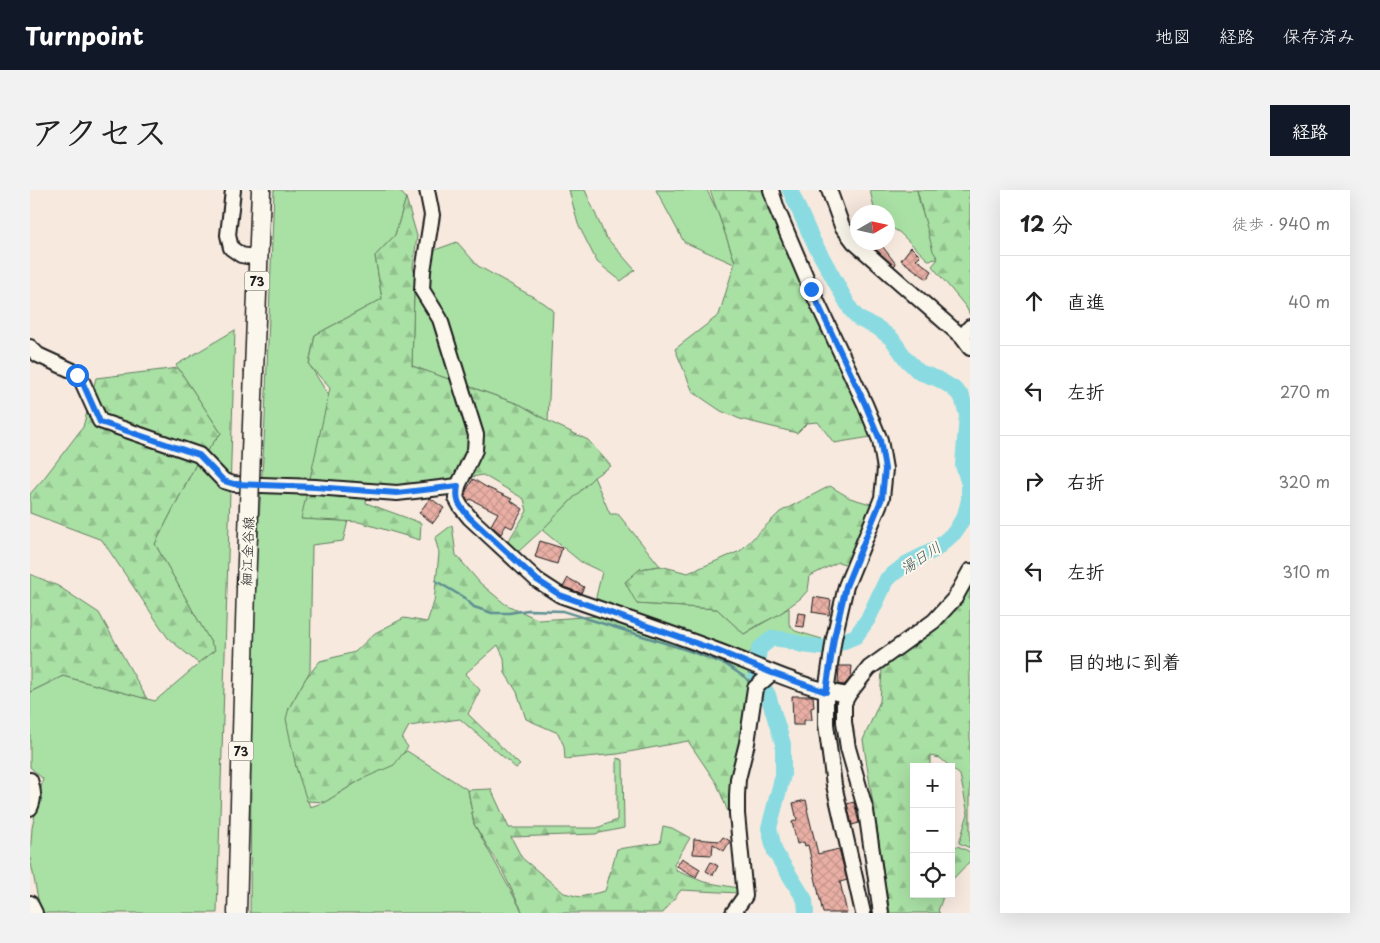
<!DOCTYPE html>
<html lang="ja">
<head>
<meta charset="utf-8">
<style>
  body { margin:0; font-family:"Playpen Sans","Klee One",sans-serif; background:#f2f2f2; color:#222 }
  .controls { position:absolute; right:15px; bottom:15px; display:grid; overflow:hidden; border-radius:0px; box-shadow:0 5px 20px #0002 }
  .controls button { width:45px; height:45px; display:grid; place-items:center; padding:0; border:0; border-bottom:1px solid #e0e0e0; background:#fff; color:#222; font:25px sans-serif }
  .compass { position:absolute; left:820px; top:15px; width:45px; height:45px; border-radius:50%; background:#fff; box-shadow:0 5px 20px #0002; rotate:81deg }
  .stop { position:absolute; width:15px; height:15px; margin:-11px; border:4px solid #1a73e8; border-radius:50%; background:#fff }
  .stop.end { background:#1a73e8; border-color:#fff; box-shadow:0 1px 5px #0008 }
  .list { margin:0; padding:0; list-style:none }
  h2 { display:flex; justify-content:space-between; align-items:center; height:65px; margin:0; padding:0 20px; font-size:21px }
  h2 small { font-size:16px; font-weight:400; color:#767676 }
  .list li { display:grid; grid-template-columns:32px 1fr auto; gap:15px; align-items:center; box-sizing:border-box; height:90px; padding:0 20px; border-top:1px solid #e0e0e0 }
  .list b { display:block; font-size:19px; white-space:nowrap }
  .list em { font-size:16px; font-style:normal; color:#767676 }
  .icon { flex:none; width:28px; height:28px; fill:none; stroke:currentColor; stroke-width:2; stroke-linecap:round; stroke-linejoin:round }
  .map { position:relative; flex:none; width:940px; height:723px; overflow:hidden; border-radius:0px }
  header { display:flex; align-items:center; gap:30px; box-sizing:border-box; height:70px; padding:0 25px; background:#111827; color:#fff }
  header strong { font-size:24px }
  nav { display:flex; gap:28px; margin-inline-start:auto; font-size:18px }
  .intro { display:flex; align-items:center; justify-content:space-between; box-sizing:border-box; height:120px; padding:0 30px }
  h1 { margin:0; font-size:35px }
  .button { padding:12px 22px; border-radius:0px; background:#111827; color:#fff; font-size:18px; font-weight:700 }
  main { display:flex; gap:30px; padding:0 30px }
  aside { flex:1; background:#fff; border-radius:0px; box-shadow:0 5px 20px #0002 }
  .map>svg:first-child { display:block }
</style>
</head>
<body>
<header>
<strong>Turnpoint</strong>
<nav><a>地図</a><a>経路</a><a>保存済み</a></nav>
</header>
<div class="intro"><h1>アクセス</h1><a class="button">経路</a></div>
<main>
<div class="map">
<svg width="940" height="723" viewBox="0 0 940 723">
  <defs>
    <pattern id="forest-firs" width="22" height="20" patternUnits="userSpaceOnUse" patternTransform="scale(1.25)"><rect width="22" height="20" fill="#a9e0a4"/><path d="M5 1l3.5 6h-7zM16 11l3.5 6h-7z" fill="#91c08d"/></pattern>
    <pattern id="building-cross-hatch" width="8" height="8" patternUnits="userSpaceOnUse" patternTransform="scale(1.25)"><rect width="8" height="8" fill="#e9afa5"/><path d="M0 0l8 8M0 8l8-8" fill="none" stroke="#c7968d"/></pattern>
  </defs>
  <rect width="100%" height="100%" fill="#f7e9de"/>
  <filter id="ink" filterUnits="userSpaceOnUse"><feTurbulence type="fractalNoise" baseFrequency=".02" numOctaves="2"/><feDisplacementMap in="SourceGraphic" scale="10" xChannelSelector="R" yChannelSelector="G"/><feConvolveMatrix kernelMatrix="1 2 1 2 8 2 1 2 1" color-interpolation-filters="sRGB"/></filter>
  <g filter="url(#ink)">
    <!-- green -->
    <g fill="#a9e0a4" stroke="#627e60">
      <path d="M244 0H369L376 8 365 45 345 66 352 109 285 145 279 174 299 206 272 329 318 331 313 351 282 355 280 481 259 518 266 577 280 617 295 612 377 561 438 600 444 634 493 723H220L222 442 234 252Z"/>
      <path d="M539 0H555L575 46 605 80 591 91 567 72 548 34Z"/>
      <path d="M626 0H677L688 23 705 72 704 74 654 52Z"/>
      <path d="M840 0H887L890 15 908 69 898 70 869 42 858 36V22H847L844 18Z"/>
      <path d="M427 52 448 76 514 113 523 120 518 231 491 215 382 176 384 101 402 61Z"/>
      <path d="M205 140 187 723H12L10 719 0 668 2 638 13 589 0 577V502L33 486 125 511 185 460 125 354 166 274 191 243 146 175Z"/>
      <path d="M564 287 580 324H588L630 376 610 379 607 414 687 419 714 444 759 418V434L765 441 792 449 784 452 739 446 718 464 565 411 572 382 551 372 512 340Z"/>
    </g>
    <!-- forest -->
    <g fill="url(#forest-firs)" stroke="#627e60">
      <path d="M680 0H737L805 159 841 247 804 253 788 232 777 233 767 243 710 229 691 221 663 202 645 159 689 125 705 72Z"/>
      <path d="M887 0H940V125L936 117 902 76 908 69 903 61Z"/>
      <path d="M376 8 387 46 383 78 388 92 384 101 382 176 491 215 518 231 558 250 581 276 564 287 512 340 488 362 477 353 497 321 494 309 453 285 412 292 338 297 336 313 391 333 390 350 329 332 271 329 300 198 279 175 285 145 352 109 345 66 365 45Z"/>
      <path d="M148 178 191 243 166 274 125 354 185 460 168 473 138 448 72 350 0 323V304L14 288 53 237 66 188Z"/>
      <path d="M800 296 820 308 844 315 818 375 808 372 780 386 778 400 771 408 748 425 730 434 714 444 687 419 607 414 595 392 610 379 630 376 658 383 710 361 750 322Z"/>
      <path d="M422 335 426 365 450 393 475 414 509 430 567 426 681 459 719 482 722 513 702 632 687 594 658 551 588 564 535 569 534 556 528 543 496 529 487 502 475 483 474 468 468 455 435 484 450 500 438 524 490 575 486 578 430 529 379 536 372 549 378 557 364 575 332 589 295 612 277 611 266 577 256 529 259 518 276 488 290 471 325 462 345 443 374 428 397 432 404 412 409 363 405 348Z"/>
      <path d="M0 384 28 396 69 423 117 509 33 486 0 502Z"/>
      <path d="M940 390V658L929 653 938 624 930 585 910 568 900 566V577H884V704H914L908 721 910 723H860L833 550 850 511 852 480 892 447Z"/>
      <path d="M587 568 593 570 594 638 565 644 481 647 492 668 534 703 550 707 575 701 587 659 630 653 633 636 642 638 660 648 644 674 647 681 674 692 708 698 709 703 651 700 633 723H493L473 682 444 634 438 600 461 599 479 638H567L587 630Z"/>
      <path d="M921 655 930 657 940 662V671L921 691Z"/>
    </g>
    <g fill="none" stroke-linecap="round" stroke-linejoin="round">
      <!-- stream -->
      <g stroke="#5e8f92" stroke-width="2.5">
        <path d="M406 391 433 407 444 417 462 423H479L498 420 533 421 657 460 695 474 716 488 721 495"/>
        <path d="M729 506 731 508 738 505"/>
      </g>
      <!-- river -->
      <path stroke="#8adbe1" stroke-width="16" d="M760 0 783 51 821 120 829 129 848 138 862 149 876 169 889 182 908 189 923 198 932 207 937 225 933 275 939 294V310L935 325 925 342 906 359 876 374 857 389 838 429 826 446 797 458 773 455 757 450 742 448 729 459 726 484 738 505 753 554V585L739 638 745 662 775 710 776 723"/>
    </g>
    <!-- building -->
    <g fill="url(#building-cross-hatch)" stroke="#1c1c1c">
      <path d="M838 52H849L866 74 864 76Z"/>
      <path d="M881 57 890 66 886 69 902 81 897 89 871 70Z"/>
      <path d="M443 289 456 297 482 309 481 311 493 319 482 338 476 335 471 344 461 335 468 323 440 309 438 312 435 306 436 301Z"/>
      <path d="M400 308 414 318 403 333 389 323Z"/>
      <path d="M510 351 532 358 527 374 505 367Z"/>
      <path d="M538 388 554 397 551 403 533 397Z"/>
      <path d="M784 407 801 410 799 425 782 422Z"/>
      <path d="M768 423 776 424 774 437 766 436Z"/>
      <path d="M809 476H822L821 487 814 495 808 494Z"/>
      <path d="M762 506H783L784 517 781 518 782 530H774V535H763Z"/>
      <path d="M776 610 778 619H777L788 664 809 659 817 690 810 692 817 723H793L778 655 775 656 774 652 767 654 762 632 767 630 763 613Z"/>
      <path d="M824 612 829 633 822 635 817 614Z"/>
      <path d="M693 647 700 651 694 661 683 654 682 665 663 664 664 649 690 651Z"/>
      <path d="M652 668 670 679 666 687 647 676Z"/>
      <path d="M681 672 688 676 683 685 676 681Z"/>
    </g>
    <g fill="none" stroke-linecap="round" stroke-linejoin="round">
      <defs>
        <g id="minor">
          <path d="M203 0 198 45 201 58 211 65 228 68"/>
          <path d="M397 0 402 25 393 81 392 100 410 129 446 245 445 260 428 296 426 308 431 317 440 328 507 390 530 405C583 424 636 441 688 461 731 477 772 498 818 505"/>
          <path d="M741 0 747 19 781 99 835 214 850 250 855 279 852 308 816 396 804 448 796 502V534L804 595 833 723"/>
          <path d="M799 0 812 36 824 52 932 147 940 158"/>
          <path d="M932 147 940 137"/>
          <path d="M0 157 8 165 43 181 51 189 70 231 169 265 194 291 204 294 285 297 367 303 428 296"/>
          <path d="M0 590C3 600 5 608 0 618"/>
          <path d="M0 713 5 723"/>
          <path d="M703 723 715 706 707 624V605L708 589 717 553 725 498 742 483"/>
          <path d="M851 723 836 621 818 558 814 532V513L818 505 839 478 904 431 925 408 940 381"/>
        </g>
        <g id="major">
          <path d="M224 181 231 0"/>
          <path d="M207 723 216 398"/>
        </g>
      </defs>
      <!-- minor casing -->
      <use href="#minor" stroke="#1c1c1c" stroke-width="18"/>
      <!-- major casing -->
      <use href="#major" stroke="#1c1c1c" stroke-width="21"/>
      <!-- minor -->
      <use href="#minor" stroke="#fbf7ec" stroke-width="14"/>
      <!-- major -->
      <use href="#major" stroke="#fbf7ec" stroke-width="18"/>
      <defs>
        <path id="major-bridge" d="M216 398 224 181"/>
      </defs>
      <!-- major-bridge casing -->
      <use href="#major-bridge" stroke="#1c1c1c" stroke-width="21" stroke-linecap="butt"/>
      <!-- major-bridge -->
      <use href="#major-bridge" stroke="#fbf7ec" stroke-width="18"/>
    </g>
  </g>
  <g fill="none" stroke-linecap="round" stroke-linejoin="round" filter="url(#ink)">
    <!-- route -->
    <path stroke="#1a73e8" stroke-width="6" d="M47 185 51 189 70 232 169 265 194 291 204 294 285 297 367 303 428 296C425 312 430 316 440 328L507 390 530 405 688 461 742 483 796 502 804 448 816 396 852 308 855 279 850 250 835 214 781 99"/>
  </g>
  <g text-anchor="middle" dominant-baseline="central" stroke-width="4" stroke-linejoin="round" paint-order="stroke">
    <!-- shield labels -->
    <g fill="#fbf7ec" stroke="#5f5e5a" stroke-width="1">
      <rect x="214.5" y="81.5" width="25" height="19" rx="4"/>
      <rect x="198.5" y="551.5" width="25" height="19" rx="4"/>
    </g>
    <g font-size="12" font-weight="bold" fill="#1c1c1c">
      <text x="227" y="91">73</text>
      <text x="211" y="561">73</text>
    </g>
    <!-- street labels -->
    <g font-size="14" fill="#1c1c1c" stroke="#fbf7ec">
      <text transform="translate(217 361) rotate(-88)">細江金谷線</text>
    </g>
    <!-- water labels -->
    <g font-size="15" font-style="italic" fill="#3d5557" stroke="#fbf7ec">
      <text transform="translate(890 367) rotate(-33)">湯日川</text>
    </g>
  </g>
</svg>
<div class="controls">
<button>+</button>
<button>−</button>
<button><svg class="icon" aria-label="locate" viewBox="0 0 24 24"><circle cx="12" cy="12" r="6"/><path d="M12 2v4M12 18v4M2 12h4M18 12h4"/></svg></button>
</div>
<svg class="compass" viewBox="-18 -18 36 36"><path d="M0-13l5 13h-10z" fill="#e53935"/><path d="M0 13l5-13h-10z" fill="#767676"/></svg>
<div class="stop" style="left:47px;top:185px"></div>
<div class="stop end" style="left:781px;top:99px"></div>
</div>
<aside>
<h2>12 分<small>徒歩 · 940 m</small></h2>
<ul class="list">
<li><svg class="icon" aria-label="ahead" viewBox="0 0 24 24"><path d="M12 20V5M6 11l6-6 6 6"/></svg><div><b>直進</b></div><em>40 m</em></li>
<li><svg class="icon" aria-label="left" viewBox="0 0 24 24"><path d="M17 20v-9H6M10 6l-5 5 5 5"/></svg><div><b>左折</b></div><em>270 m</em></li>
<li><svg class="icon" aria-label="right" viewBox="0 0 24 24"><path d="M7 20v-9h11M14 6l5 5-5 5"/></svg><div><b>右折</b></div><em>320 m</em></li>
<li><svg class="icon" aria-label="left" viewBox="0 0 24 24"><path d="M17 20v-9H6M10 6l-5 5 5 5"/></svg><div><b>左折</b></div><em>310 m</em></li>
<li><svg class="icon" aria-label="arrive" viewBox="0 0 24 24"><path d="M6 21V4h12l-3 4 3 4H6"/></svg><div><b>目的地に到着</b></div></li>
</ul>
</aside>
</main>
</body>
</html>
